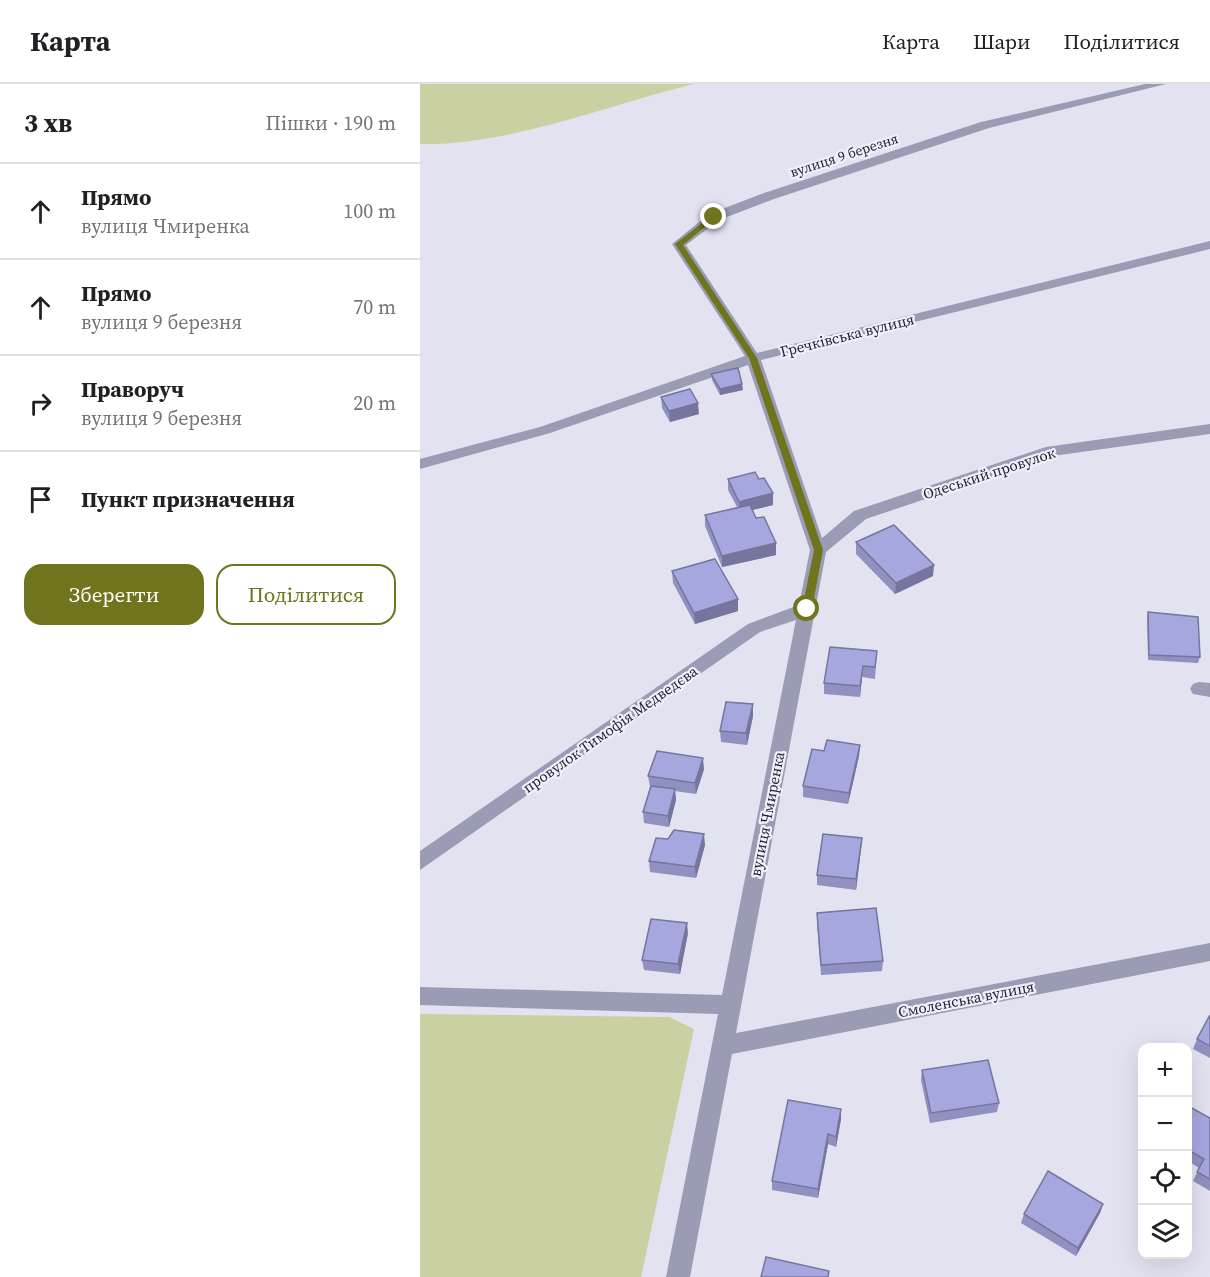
<!DOCTYPE html>
<html lang="uk">
<head>
<meta charset="utf-8">
<style>
  body { margin:0; font-family:"Source Serif 4",serif; background:#f2f2f2; color:#202124 }
  .controls { position:absolute; right:18px; bottom:18px; display:grid; overflow:hidden; border-radius:12px; box-shadow:0 6px 24px #0002 }
  .controls button { width:54px; height:54px; display:grid; place-items:center; padding:0; border:0; border-bottom:2px solid #e0e0e0; background:#fff; color:#202124; font:30px sans-serif }
  .stop { position:absolute; width:18px; height:18px; margin:-14px; border:4px solid #70751d; border-radius:50%; background:#fff }
  .stop.end { background:#70751d; border-color:#fff; box-shadow:0 2px 6px #0008 }
  .list { margin:0; padding:0; list-style:none }
  h2 { display:flex; justify-content:space-between; align-items:center; height:78px; margin:0; padding:0 24px; font-size:26px }
  h2 small { font-size:20px; font-weight:400; color:#757577 }
  .list li { display:grid; grid-template-columns:39px 1fr auto; gap:18px; align-items:center; box-sizing:border-box; height:96px; padding:0 24px; border-top:2px solid #e0e0e0 }
  .list b { display:block; font-size:22px; white-space:nowrap }
  .list p { margin:0; font-size:20px; white-space:nowrap; color:#757577 }
  .list em { font-size:20px; font-style:normal; color:#757577 }
  .actions { display:flex; gap:12px; padding:18px 24px }
  .actions a { flex:1; padding:14px 0; border:2px solid #70751d; border-radius:18px; text-align:center; font-size:21px; color:#70751d }
  .actions .main { background:#70751d; color:#fff }
  .icon { flex:none; width:33px; height:33px; fill:none; stroke:currentColor; stroke-width:2; stroke-linecap:round; stroke-linejoin:round }
  .map { position:relative; flex:none; width:790px; height:1193px; overflow:hidden }
  header { display:flex; align-items:center; gap:36px; box-sizing:border-box; height:84px; padding:0 30px; background:#fff; border-bottom:2px solid #e0e0e0 }
  header strong { font-size:28px }
  nav { display:flex; gap:33px; margin-inline-start:auto; font-size:21px }
  main { display:flex }
  aside { flex:1; background:#fff }
  .map>svg:first-child { display:block }
</style>
</head>
<body>
<header>
<strong>Карта</strong>
<nav><a>Карта</a><a>Шари</a><a>Поділитися</a></nav>
</header>
<main>
<aside>
<h2>3 хв<small>Пішки · 190 m</small></h2>
<ul class="list">
<li><svg class="icon" aria-label="ahead" viewBox="0 0 24 24"><path d="M12 20V5M6 11l6-6 6 6"/></svg><div><b>Прямо</b><p>вулиця Чмиренка</p></div><em>100 m</em></li>
<li><svg class="icon" aria-label="ahead" viewBox="0 0 24 24"><path d="M12 20V5M6 11l6-6 6 6"/></svg><div><b>Прямо</b><p>вулиця 9 березня</p></div><em>70 m</em></li>
<li><svg class="icon" aria-label="right" viewBox="0 0 24 24"><path d="M7 20v-9h11M14 6l5 5-5 5"/></svg><div><b>Праворуч</b><p>вулиця 9 березня</p></div><em>20 m</em></li>
<li><svg class="icon" aria-label="arrive" viewBox="0 0 24 24"><path d="M6 21V4h12l-3 4 3 4H6"/></svg><div><b>Пункт призначення</b></div></li>
</ul>
<div class="actions"><a class="main">Зберегти</a><a>Поділитися</a></div>
</aside>
<div class="map">
<svg width="790" height="1193" viewBox="0 0 790 1193">
  <rect width="100%" height="100%" fill="#e2e2f1"/>
  <!-- green -->
  <g fill="#cbd0a3">
    <path d="M0 0H273C184 22 92 61 0 60Z"/>
    <path d="M0 930 249 933 274 945 221 1193H0Z"/>
  </g>
  <g fill="none" stroke-linecap="round" stroke-linejoin="round">
    <!-- minor -->
    <g fill="#9a9bb4" fill-rule="evenodd">
      <path d="M725 0H746L569 44 354 115 299 136 266 161 337 269 790 157V165L341 276 402 454 434 427 626 363 790 340V350L633 372 446 435 406 468 316 949 790 859V877L312 970 270 1193H246L298 930 0 921V903L302 911 376 536 340 548 0 786V767L328 540 379 521 390 466 328 281 130 349 0 385V375L120 343 325 272 252 160 289 130 344 109 561 38Z"/>
      <path d="M779 598 790 599V613L773 610 770 605 773 600Z"/>
    </g>
  </g>
  <!-- wall -->
  <g fill="#9090c1">
    <path d="M291 290 323 306 300 311 292 296Z"/>
    <path d="M241 313 279 330 250 338 242 324Z"/>
    <path d="M308 395H339L353 409V421L332 426 356 471 302 483 285 442V431L317 423 308 406Z"/>
    <path d="M436 458 513 492 475 510 436 470Z"/>
    <path d="M252 487 318 527 275 540 253 499Z"/>
    <path d="M728 528 780 573 778 579 728 576 727 534Z"/>
    <path d="M457 567 455 595 442 593 440 613 404 610V599Z"/>
    <path d="M333 620V632L327 661 301 658 300 647Z"/>
    <path d="M440 661 439 672 428 720 383 713V702L404 667Z"/>
    <path d="M284 685 276 710 255 707 256 716 249 743 224 739 223 728 230 703 228 692Z"/>
    <path d="M442 754 441 765 436 806 397 801V791Z"/>
    <path d="M285 761 276 794 230 788 229 777Z"/>
    <path d="M397 829 463 877 462 887 401 891 397 839Z"/>
    <path d="M268 849 260 890 224 886 222 876Z"/>
    <path d="M790 931V974L773 965 777 955Z"/>
    <path d="M502 986 579 1019 577 1028 510 1039 501 996Z"/>
    <path d="M768 1022 790 1034V1107L773 1097 779 1084 768 1077Z"/>
    <path d="M421 1035 416 1063 408 1060 398 1114 352 1106V1097Z"/>
    <path d="M683 1120 680 1129 656 1172 601 1139 604 1130Z"/>
  </g>
  <!-- shaded-wall -->
  <g fill="#75759d">
    <path d="M322 300 323 306 300 311V305Z"/>
    <path d="M278 319 279 330 250 338 249 327Z"/>
    <path d="M353 409V421L320 429 319 418Z"/>
    <path d="M356 459V471L302 483V472Z"/>
    <path d="M514 481 513 492 475 510 476 499Z"/>
    <path d="M318 515V527L275 540 274 529Z"/>
    <path d="M443 582 442 593 440 613V602Z"/>
    <path d="M333 620V632L327 661 326 649Z"/>
    <path d="M440 661 439 672 428 720 429 709Z"/>
    <path d="M283 674 284 685 276 710 275 699Z"/>
    <path d="M255 705 256 716 249 743 248 732Z"/>
    <path d="M284 750 285 761 276 794 275 783Z"/>
    <path d="M442 754 441 765 436 806V795Z"/>
    <path d="M267 839 268 849 260 890 258 880Z"/>
    <path d="M421 1025V1035L416 1063V1053Z"/>
    <path d="M408 1050V1060L398 1114V1105Z"/>
    <path d="M683 1120 680 1129 656 1172 658 1164Z"/>
  </g>
  <!-- building -->
  <g fill="#a7a7e0" stroke="#75759d" stroke-width="1.5">
    <path d="M318 284 322 300 300 305 291 290Z"/>
    <path d="M270 305 278 319 249 327 241 313Z"/>
    <path d="M335 388 339 395 344 394 353 409 319 418 308 395Z"/>
    <path d="M330 421 336 434 344 433 356 459 302 472 285 431Z"/>
    <path d="M474 441 514 481 476 499 436 458Z"/>
    <path d="M295 475 318 515 274 529 252 487Z"/>
    <path d="M728 528 778 533 780 573 729 571Z"/>
    <path d="M410 563 457 567 455 583 443 582 440 602 404 599Z"/>
    <path d="M306 618 333 620 326 649 300 647Z"/>
    <path d="M407 656 440 661 429 709 383 702 392 665 404 667Z"/>
    <path d="M237 667 283 674 275 699 228 692Z"/>
    <path d="M231 702 255 705 248 732 223 728Z"/>
    <path d="M254 746 284 750 275 783 229 777 236 754 248 755Z"/>
    <path d="M403 750 442 754 436 795 397 791Z"/>
    <path d="M456 824 463 877 401 881 397 829Z"/>
    <path d="M231 835 267 839 258 880 222 876Z"/>
    <path d="M790 931V962L777 955Z"/>
    <path d="M568 976 579 1019 511 1029 502 986Z"/>
    <path d="M368 1016 421 1025 416 1053 408 1050 398 1105 352 1097Z"/>
    <path d="M768 1022 790 1034V1095L777 1088 784 1075 768 1066Z"/>
    <path d="M628 1087 683 1120 658 1164 604 1130Z"/>
    <path d="M346 1173 409 1187 408 1193H341Z"/>
  </g>
  <!-- route -->
  <path fill="#70751d" d="M291 132 297 133 263 161 337 274 403 466 392 525 387 528 382 525 394 466 329 274 255 160Z"/>
  <g text-anchor="middle" dominant-baseline="central" stroke-width="4.5" stroke-linejoin="round" paint-order="stroke">
    <!-- far-street labels -->
    <g font-size="14" fill="#242429" stroke="#eff0fe">
      <text transform="translate(424 71) rotate(-18)">вулиця 9 березня</text>
    </g>
    <!-- street labels -->
    <g font-size="15" fill="#242429" stroke="#eff0fe">
      <text transform="translate(427 251) rotate(-14)">Гречківська вулиця</text>
      <text transform="translate(569 389) rotate(-18)">Одеський провулок</text>
      <text transform="translate(190 645) rotate(-35)">провулок Тимофія Медведєва</text>
      <text transform="translate(347 730) rotate(-79)">вулиця Чмиренка</text>
      <text transform="translate(546 915) rotate(-11)">Смоленська вулиця</text>
    </g>
  </g>
</svg>
<div class="controls">
<button>+</button>
<button>−</button>
<button><svg class="icon" aria-label="locate" viewBox="0 0 24 24"><circle cx="12" cy="12" r="6"/><path d="M12 2v4M12 18v4M2 12h4M18 12h4"/></svg></button>
<button><svg class="icon" aria-label="layers" viewBox="0 0 24 24"><path d="M12 4l9 5-9 5-9-5zM3 14l9 5 9-5"/></svg></button>
</div>
<div class="stop" style="left:387px;top:525px"></div>
<div class="stop end" style="left:294px;top:133px"></div>
</div>
</main>
</body>
</html>
